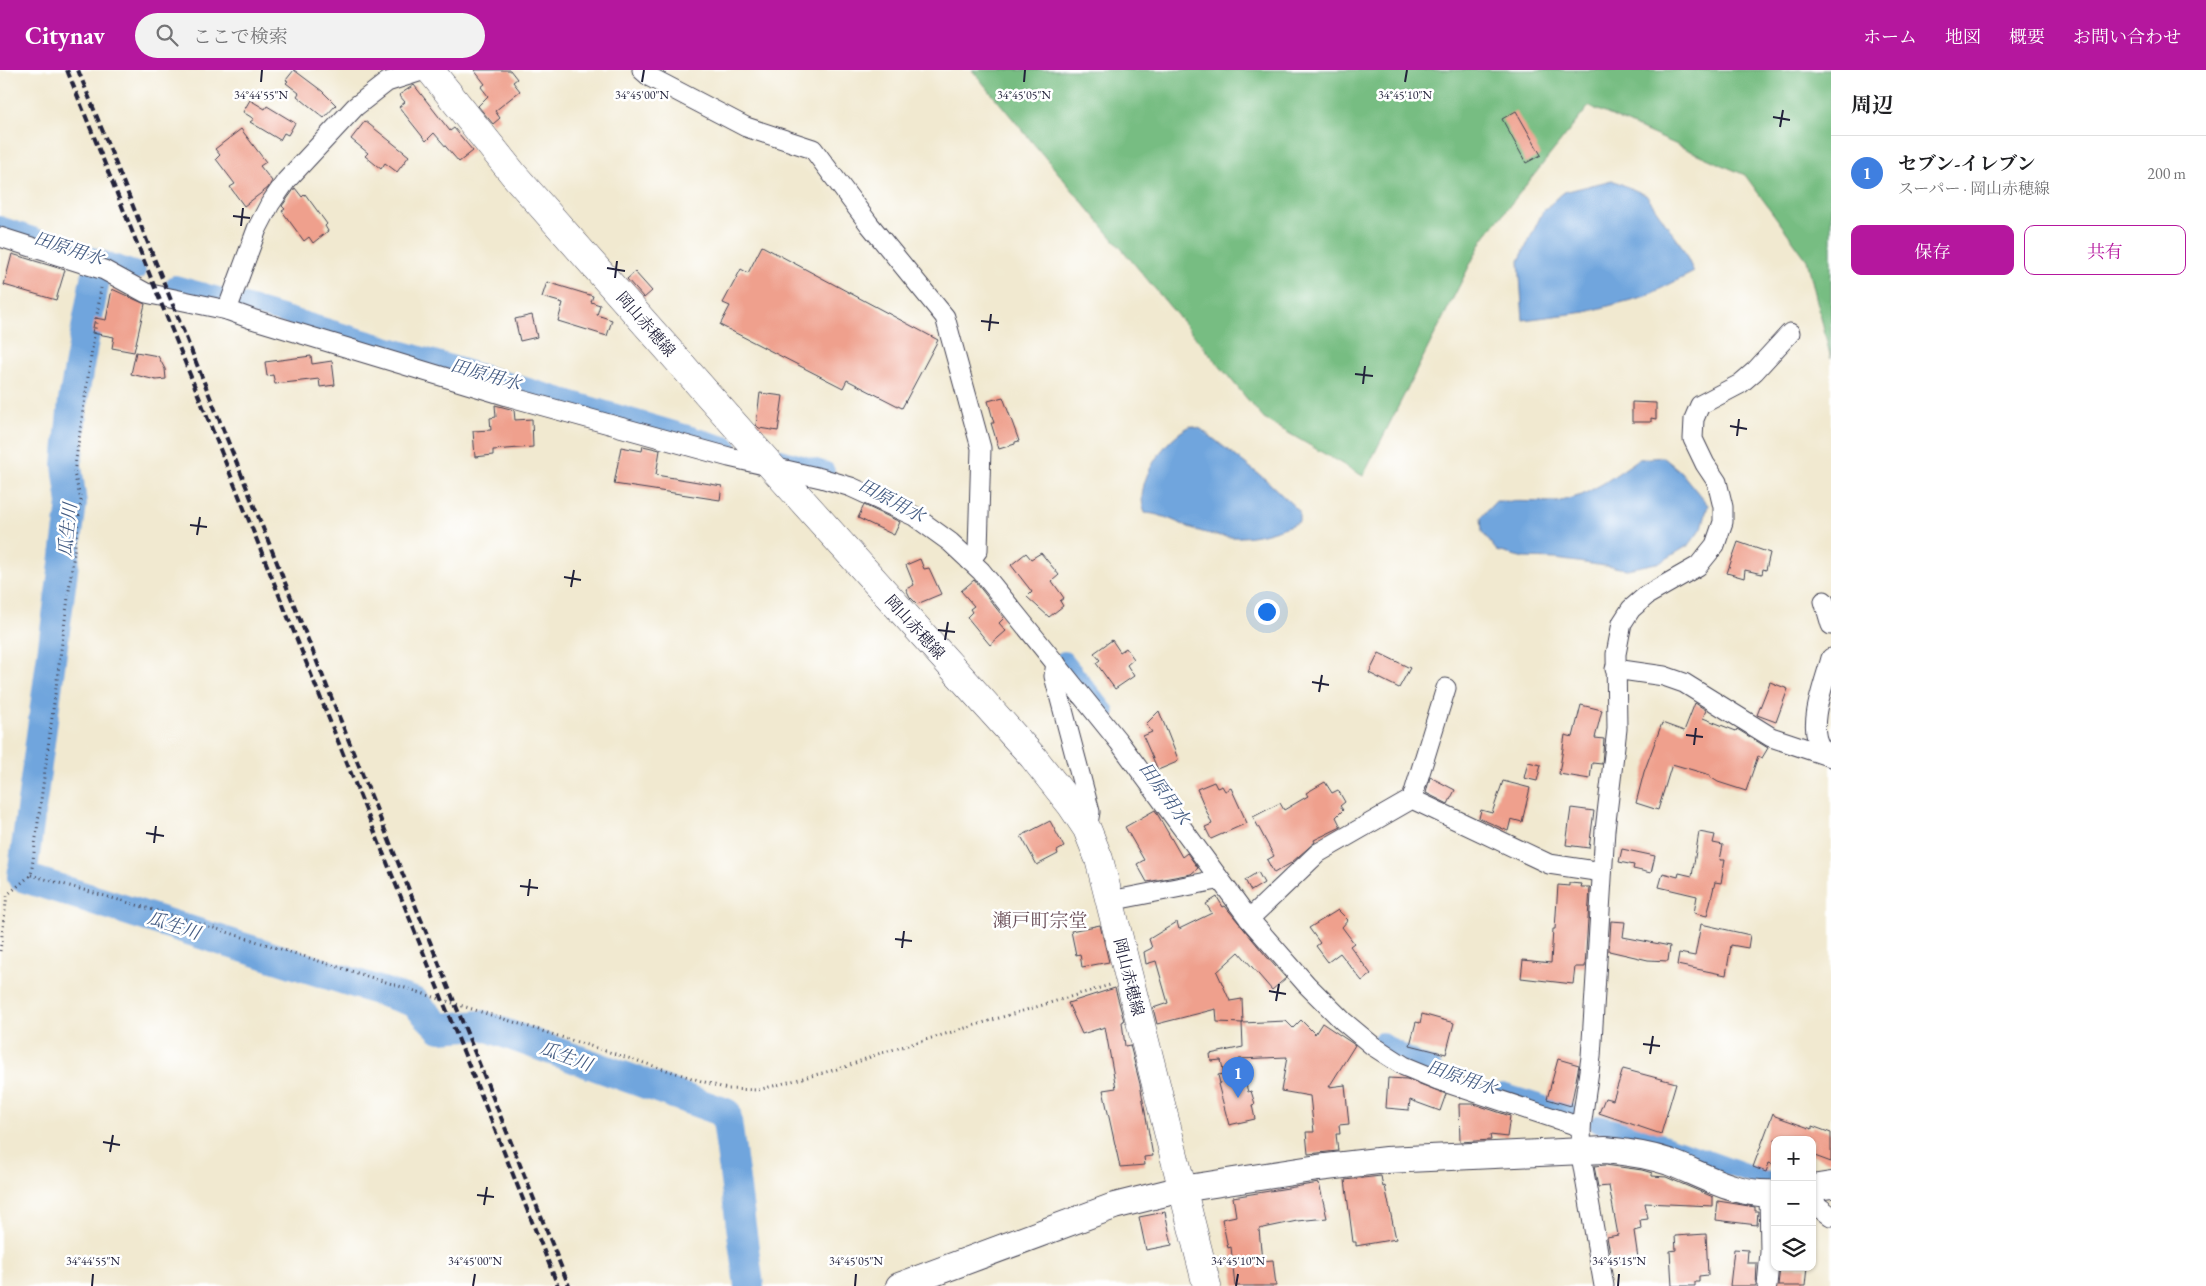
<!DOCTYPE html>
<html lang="ja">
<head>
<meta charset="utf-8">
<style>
  body { margin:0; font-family:"EB Garamond","Noto Serif JP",serif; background:#f2f2f2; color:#202124 }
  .controls { position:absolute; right:15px; bottom:15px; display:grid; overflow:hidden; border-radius:10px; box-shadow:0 1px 4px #0004 }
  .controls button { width:45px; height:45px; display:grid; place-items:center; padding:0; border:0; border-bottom:1px solid #e0e0e0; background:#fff; color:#202124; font:25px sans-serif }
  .you { position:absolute; left:1266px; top:541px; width:18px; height:18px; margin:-12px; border:4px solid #fff; border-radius:50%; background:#1a73e8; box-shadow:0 0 0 8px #1a73e833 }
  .badge { display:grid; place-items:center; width:32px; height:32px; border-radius:50%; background:#b5179e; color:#fff; font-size:16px; font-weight:700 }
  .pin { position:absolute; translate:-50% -41px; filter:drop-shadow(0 1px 2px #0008) }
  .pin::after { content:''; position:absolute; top:26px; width:18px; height:15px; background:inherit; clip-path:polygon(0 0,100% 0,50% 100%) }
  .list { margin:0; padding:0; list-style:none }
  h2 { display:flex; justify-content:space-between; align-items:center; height:65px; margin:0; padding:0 20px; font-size:21px }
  h2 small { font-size:16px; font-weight:400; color:#757577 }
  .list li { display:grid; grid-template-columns:32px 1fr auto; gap:15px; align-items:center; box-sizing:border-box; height:75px; padding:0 20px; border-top:1px solid #e0e0e0 }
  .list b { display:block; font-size:19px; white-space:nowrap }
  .list p { margin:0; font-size:16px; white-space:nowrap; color:#757577 }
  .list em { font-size:16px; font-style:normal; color:#757577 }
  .actions { display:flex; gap:10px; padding:15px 20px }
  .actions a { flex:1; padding:11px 0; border:1px solid #b5179e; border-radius:10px; text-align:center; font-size:18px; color:#b5179e }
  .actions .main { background:#b5179e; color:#fff }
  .icon { flex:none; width:28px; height:28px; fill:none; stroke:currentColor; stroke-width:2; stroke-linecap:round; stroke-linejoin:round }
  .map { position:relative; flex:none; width:1831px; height:1216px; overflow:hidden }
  header { display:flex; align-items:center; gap:30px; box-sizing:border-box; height:70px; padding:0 25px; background:#b5179e; color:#fff }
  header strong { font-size:24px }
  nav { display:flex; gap:28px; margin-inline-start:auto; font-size:18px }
  .search { width:350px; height:45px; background:#f2f2f2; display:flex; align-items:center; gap:12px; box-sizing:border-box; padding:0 18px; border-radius:28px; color:#757577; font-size:19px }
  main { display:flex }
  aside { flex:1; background:#fff }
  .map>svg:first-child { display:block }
</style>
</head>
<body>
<header>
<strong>Citynav</strong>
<div class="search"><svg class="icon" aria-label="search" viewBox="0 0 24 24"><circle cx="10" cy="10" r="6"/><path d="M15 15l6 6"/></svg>ここで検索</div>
<nav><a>ホーム</a><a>地図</a><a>概要</a><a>お問い合わせ</a></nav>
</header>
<main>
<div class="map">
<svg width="1831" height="1216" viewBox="0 0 1831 1216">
  <rect width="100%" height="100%" fill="#fff"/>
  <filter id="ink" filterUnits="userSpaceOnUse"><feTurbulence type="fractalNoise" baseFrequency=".02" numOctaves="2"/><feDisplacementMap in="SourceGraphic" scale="10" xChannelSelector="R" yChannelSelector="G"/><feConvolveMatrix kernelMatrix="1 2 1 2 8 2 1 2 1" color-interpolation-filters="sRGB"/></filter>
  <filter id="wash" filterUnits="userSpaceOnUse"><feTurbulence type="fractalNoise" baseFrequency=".0096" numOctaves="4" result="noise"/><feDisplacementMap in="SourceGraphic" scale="20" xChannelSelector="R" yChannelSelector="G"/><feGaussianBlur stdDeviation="1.12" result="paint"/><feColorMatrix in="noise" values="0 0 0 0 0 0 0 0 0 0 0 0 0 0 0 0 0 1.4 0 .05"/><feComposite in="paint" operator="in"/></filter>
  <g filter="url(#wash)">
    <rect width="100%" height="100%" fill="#f1e9d0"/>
    <!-- forest -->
    <path fill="#77bd82" stroke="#4c705e" d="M972 0H1831V289L1807 190 1745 105 1589 36 1483 169 1363 406 1264 349Z"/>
    <!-- water -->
    <g fill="#70a5dd" stroke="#49648c">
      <path d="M1612 110 1646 125 1681 175 1694 202 1646 226 1586 242 1523 250 1519 191 1543 141 1564 122Z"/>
      <path d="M1191 356 1201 359 1265 409 1299 441V452C1264 466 1237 473 1199 461 1180 455 1165 444 1145 443 1132 414 1165 367 1191 356Z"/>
      <path d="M1663 387 1680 401 1708 435 1702 458 1689 475 1661 492 1627 499 1556 489 1524 488 1497 481 1482 462 1481 447 1496 431 1557 432 1582 425 1604 413 1639 389Z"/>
    </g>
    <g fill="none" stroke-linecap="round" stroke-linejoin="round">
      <!-- canal -->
      <g stroke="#70a5dd" stroke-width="18">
        <path d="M0 155 137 201"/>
        <path d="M175 214 218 226"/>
        <path d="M244 233 728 376"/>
        <path d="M770 385 826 401"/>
        <path d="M1064 590 1106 642"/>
        <path d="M1381 971 1414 990 1433 998"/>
        <path d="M1503 1022 1571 1043"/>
        <path d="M1598 1054 1643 1066 1768 1111"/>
      </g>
      <!-- river -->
      <path stroke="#70a5dd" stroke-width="30" d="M95 209 73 331 67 395 72 434 22 807 414 932 440 958 482 955 726 1043 749 1216"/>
    </g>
    <g id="blocks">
      <!-- building -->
      <g fill="#efa08d">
        <path d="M294 0 322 21 336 35 324 48 297 26 299 23 286 13 288 11 286 10Z"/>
        <path d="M474 0H510L517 9 513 12 520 21 495 41 500 48 493 54 478 36 488 26 481 17 485 14Z"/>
        <path d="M414 15 450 61 454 58 473 81 459 92 434 63 426 71 399 37 405 32 399 25Z"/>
        <path d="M250 30 265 39 267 36 295 53 288 65 284 63 280 70 250 52 254 49 243 42Z"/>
        <path d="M1516 41 1541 85 1526 93 1502 49Z"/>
        <path d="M365 51 409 86 397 102 385 93 381 99 365 86 368 83 351 69Z"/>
        <path d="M241 59 266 92 260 96 272 111 268 118 244 136 230 117 235 114 216 89 220 85 215 79Z"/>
        <path d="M295 118 302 127 305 124 327 154 325 156 328 161 313 173 309 167 304 171 282 141 285 139 282 136Z"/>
        <path d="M762 176 938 270 902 338 847 310 843 318 720 255 730 236 723 233 741 199 748 203Z"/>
        <path d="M12 184 65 200 56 230 4 215Z"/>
        <path d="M635 202 652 221 644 228 627 209Z"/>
        <path d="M547 212 593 226 591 232 600 235 597 245 612 250 607 266 558 251 563 233 542 227Z"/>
        <path d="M112 219 145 234 134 282 112 278 114 267 92 263 95 248 106 250Z"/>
        <path d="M532 245 537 267 520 271 515 249Z"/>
        <path d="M136 282 158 286 165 299 166 309 156 310 131 304Z"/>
        <path d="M311 286 312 294 332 291 335 315 320 317 319 309 275 314 273 305 267 306 265 292Z"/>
        <path d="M760 323 783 326 778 361 759 358 756 355Z"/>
        <path d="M1003 327 1019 371 1015 372V374L999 379 991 353H994L988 331Z"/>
        <path d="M1632 332 1656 333V349L1651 348V352H1632Z"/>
        <path d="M495 335 514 340 515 350 532 349 533 377 493 380V385L475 387 473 361 491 360 490 348 496 347Z"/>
        <path d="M643 376 660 380 656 405 722 416 720 430 614 414 621 377 642 381Z"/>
        <path d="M864 435 900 452 894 465 858 448Z"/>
        <path d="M1738 472 1770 483 1766 500 1763 499 1762 504 1745 500 1744 508 1727 503Z"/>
        <path d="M1026 483 1031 489 1041 483 1059 505 1052 511 1064 528 1060 531 1063 536 1049 547 1027 527 1032 522 1011 495Z"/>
        <path d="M920 489 924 499 929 498 941 524 917 534 910 527 906 519 914 515 906 495Z"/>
        <path d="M974 510 1004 548 999 553 1006 561 990 575 967 547 972 542 970 539 974 536 961 521Z"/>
        <path d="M1112 570 1120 582 1126 578 1134 589 1127 595 1134 606 1115 619 1096 593 1100 590 1094 583Z"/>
        <path d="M1379 583 1410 598 1399 618 1369 603Z"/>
        <path d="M1770 612 1788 619 1776 652 1757 645Z"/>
        <path d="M1695 633 1706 640 1703 648 1736 661 1737 659 1768 678 1762 688 1758 686 1746 721 1718 712 1710 707V705L1672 694 1658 740 1636 733 1644 702 1662 653 1684 661Z"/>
        <path d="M1581 635 1602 640 1595 668 1604 669 1602 694 1592 693 1590 709 1559 704 1565 665 1573 667Z"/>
        <path d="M1159 641 1178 689 1177 692 1158 700 1143 666 1152 662 1146 654Z"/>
        <path d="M1528 692 1541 695 1537 711 1524 708Z"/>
        <path d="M1430 707 1455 720 1448 734 1426 723Z"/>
        <path d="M1503 711 1530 718 1522 752 1511 749 1508 761 1479 748 1481 740 1492 743Z"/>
        <path d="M1214 712 1217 718 1222 716 1225 721 1231 718 1247 753 1211 769 1205 757 1212 754 1197 719Z"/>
        <path d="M1325 712 1332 723 1338 720 1345 732 1340 736 1343 740 1336 747 1341 757 1314 770 1315 772 1291 793 1274 803 1267 790 1274 786 1253 747 1280 733 1284 740 1308 726 1306 723Z"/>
        <path d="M1571 738 1594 741 1589 778 1566 775Z"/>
        <path d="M1155 740 1182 787 1187 783 1198 798 1191 804 1147 812 1137 794 1144 790 1125 757Z"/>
        <path d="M1050 751 1064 777 1057 781 1058 784 1037 795 1021 766Z"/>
        <path d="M1699 762 1715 765 1713 773 1723 775 1720 790H1725L1721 813 1715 812 1707 846 1694 843 1697 826 1659 817 1663 803 1678 807 1679 803 1692 806Z"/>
        <path d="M1622 779 1655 786 1651 803 1633 799 1634 795 1619 792Z"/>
        <path d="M1258 802 1264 813 1251 821 1245 810Z"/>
        <path d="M1569 813 1582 814 1581 817H1590L1585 897H1575L1573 914 1521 908 1523 890 1551 893 1553 859H1555L1558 815 1569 816Z"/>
        <path d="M1217 827 1223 837 1225 836 1266 886 1286 908 1272 920 1239 882 1217 902 1230 931 1242 929 1243 953 1217 952 1216 939 1157 954 1153 938 1168 933 1156 891 1146 894 1144 882 1152 878 1149 869 1177 852 1179 859 1212 843 1206 834Z"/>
        <path d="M1338 840 1348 850 1342 857 1354 873 1350 876 1371 904 1362 911 1340 883 1328 892 1316 876 1320 873 1309 858Z"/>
        <path d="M1611 851 1625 852 1623 867 1670 876 1668 891 1648 890 1609 881Z"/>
        <path d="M1701 854 1750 865 1748 878 1731 875 1726 905 1677 895 1679 883 1695 886Z"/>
        <path d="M1100 855 1109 892 1082 897 1080 884 1076 885 1071 861Z"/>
        <path d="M1115 918 1124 951 1122 952 1125 976 1130 975 1140 1014 1153 1086 1144 1087 1145 1095 1120 1097 1103 1020 1116 1018 1105 957 1082 964 1068 933Z"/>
        <path d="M1422 944 1454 953 1446 984 1410 975 1416 952 1420 953Z"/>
        <path d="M1301 950 1315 964 1322 953 1355 975 1329 1017 1345 1015 1349 1054 1339 1055 1340 1064H1336L1338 1081 1308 1084 1306 1062H1314L1310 1026 1281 1021 1287 987 1239 989 1248 1022 1251 1021 1255 1034 1252 1035 1255 1049 1229 1055 1218 1014 1220 1013 1218 1005 1224 1004 1221 990 1211 991 1210 984 1243 977 1242 953 1286 951 1293 958Z"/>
        <path d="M1558 989 1579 995 1571 1036 1547 1029Z"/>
        <path d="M1623 999 1676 1013 1661 1064 1599 1043 1605 1028 1613 1030Z"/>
        <path d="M1388 1008 1407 1009 1446 1024 1440 1041 1410 1030 1409 1040 1386 1038Z"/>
        <path d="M1459 1034H1474L1510 1046 1507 1067 1490 1065 1491 1070 1460 1072Z"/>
        <path d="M1773 1043 1775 1046 1812 1059V1056L1831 1063V1092L1812 1085V1070H1775V1095L1769 1093 1766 1102 1753 1097Z"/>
        <path d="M1605 1095 1642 1100 1652 1103V1106L1666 1107 1713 1127V1136L1645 1133 1648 1149 1640 1150 1641 1159 1634 1161 1638 1188 1612 1192 1607 1167 1618 1165 1609 1116 1598 1117 1594 1096Z"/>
        <path d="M1381 1106 1383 1117 1385 1116 1396 1169 1356 1176V1172H1353L1345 1110Z"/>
        <path d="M1319 1113 1327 1148 1297 1151 1259 1159 1262 1191 1273 1190 1276 1216H1235L1231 1177 1228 1178 1222 1149 1236 1146 1233 1127Z"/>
        <path d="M1718 1131 1755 1137V1141H1758L1757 1155 1716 1150Z"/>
        <path d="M1165 1142 1172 1175 1146 1180 1139 1147Z"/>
        <path d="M1706 1164 1708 1205 1699 1206V1212H1695V1216H1672L1670 1181 1676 1180 1675 1166Z"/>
        <path d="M1734 1179 1748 1180 1747 1193H1757L1756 1216H1730Z"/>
        <path d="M1780 1197H1807L1805 1216H1778Z"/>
      </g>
    </g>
  </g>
  <g filter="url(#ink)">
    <use href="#blocks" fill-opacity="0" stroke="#414051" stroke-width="1"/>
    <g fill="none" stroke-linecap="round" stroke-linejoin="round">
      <defs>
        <g id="street">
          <path d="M642 0 650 7 746 57 813 79 869 154 945 247 981 378 978 480 970 491"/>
          <path d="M0 167 104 200 146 223 227 240 252 249 507 326 729 387 821 408 851 417 914 446 950 472 981 501 1119 672 1249 849 1307 915 1343 951 1373 976 1404 996 1438 1010 1581 1057"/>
          <path d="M227 240 257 159 270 134 286 111 355 37 387 12 425 0"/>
          <path d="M1824 531 1831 555"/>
          <path d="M1831 588C1825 612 1806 656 1821 678 1823 680 1828 683 1831 685"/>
          <path d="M1056 593 1054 606 1090 742 1087 759"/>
          <path d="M1615 599 1664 606 1684 613 1771 667 1831 687"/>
          <path d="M1412 729 1446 618"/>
          <path d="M1110 831 1212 811 1218 807"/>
          <path d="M1249 849 1318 783 1412 729 1549 794 1602 802"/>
          <path d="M1812 1132 1831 1146"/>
          <path d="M1604 1216 1582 1091 1581 1057 1591 987 1605 760 1617 659 1616 584 1622 553 1631 539 1647 525 1698 496 1715 475 1723 452V437L1717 412 1705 394 1693 369 1694 349 1700 335 1740 314 1755 301 1790 263"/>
          <path d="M1767 1216 1770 1182 1769 1123"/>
        </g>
        <g id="secondary">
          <path d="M1812 1118 1831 1115"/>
          <path d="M899 1216 1114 1136 1182 1119 1318 1098 1386 1090 1605 1080C1627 1082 1648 1085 1669 1092 1703 1105 1736 1126 1775 1123"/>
        </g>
        <path id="primary" d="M430 0 514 105 772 397 1033 687 1071 735 1087 759 1099 789 1207 1216"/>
      </defs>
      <!-- street casing -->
      <use href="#street" stroke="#414051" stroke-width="21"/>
      <!-- secondary casing -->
      <use href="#secondary" stroke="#414051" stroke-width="28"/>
      <!-- primary casing -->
      <use href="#primary" stroke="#414051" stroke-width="29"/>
      <!-- path -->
      <g stroke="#414051" stroke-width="3" stroke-dasharray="1 4" stroke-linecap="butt">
        <path d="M31 805 182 848 727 1019 758 1020 845 997 878 984 1110 915"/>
        <path d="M0 881 7 825 31 805 81 430 74 403 101 218"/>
      </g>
      <!-- street -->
      <use href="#street" stroke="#fff" stroke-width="19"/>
      <!-- secondary -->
      <use href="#secondary" stroke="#fff" stroke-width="26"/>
      <!-- primary -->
      <use href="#primary" stroke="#fff" stroke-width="28"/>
      <!-- rail -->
      <g stroke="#22223b" stroke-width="4" stroke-dasharray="8 4" stroke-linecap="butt">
        <path d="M67 0 558 1216"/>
        <path d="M78 0 569 1216"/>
      </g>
    </g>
  </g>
  <!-- ticks -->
  <path fill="none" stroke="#22223b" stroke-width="2" d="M261 12 262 0M642 12 644 0M1024 12 1025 0M1405 12 1407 0M1773 47 1790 50M1780 57 1783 40M233 146 250 148M241 156 243 138M607 198 625 201M615 208 617 191M981 251 999 253M989 261 991 244M1355 304 1373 306M1363 314 1365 296M1730 356 1747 359M1737 366 1739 349M190 455 207 457M197 465 200 447M564 507 581 510M571 517 574 500M938 560 955 562M945 570 948 552M1312 612 1329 615M1319 622 1322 605M1686 665 1703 667M1694 675 1696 658M146 763 164 766M154 773 156 756M520 816 538 818M528 826 530 809M895 869 912 871M902 878 904 861M1269 921 1286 924M1276 931 1279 914M1643 974 1660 976M1650 984 1653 966M103 1072 120 1075M110 1082 113 1065M477 1125 494 1127M484 1135 487 1117M92 1216 93 1204M473 1216 475 1204M855 1216 856 1204M1236 1216 1238 1204M1618 1216 1619 1204"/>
  <g text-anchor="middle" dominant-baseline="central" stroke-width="5" stroke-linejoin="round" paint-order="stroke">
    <!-- street labels -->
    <g font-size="16" fill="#22223b" stroke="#fff">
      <text transform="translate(646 254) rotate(49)">岡山赤穂線</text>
      <text transform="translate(915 557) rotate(48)">岡山赤穂線</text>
      <text transform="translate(1129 907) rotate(76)">岡山赤穂線</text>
    </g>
    <!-- water labels -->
    <g font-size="18" font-style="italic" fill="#455d84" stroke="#fff">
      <text transform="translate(69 178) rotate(18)">田原用水</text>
      <text transform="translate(486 304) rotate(16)">田原用水</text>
      <text transform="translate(892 430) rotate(28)">田原用水</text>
      <text transform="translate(67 460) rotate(-84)">瓜生川</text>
      <text transform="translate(1165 723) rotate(54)">田原用水</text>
      <text transform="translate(174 855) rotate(18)">瓜生川</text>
      <text transform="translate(566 986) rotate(20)">瓜生川</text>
      <text transform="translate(1462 1007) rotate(19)">田原用水</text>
    </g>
    <!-- quarter labels -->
    <g font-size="19" fill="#6a4e58" stroke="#fff">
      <text x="1040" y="850">瀬戸町宗堂</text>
    </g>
  </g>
  <g font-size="12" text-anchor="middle" fill="#22223b" stroke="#fff" stroke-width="5" stroke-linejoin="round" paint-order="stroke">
    <text x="261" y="29">34°44'55"N</text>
    <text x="642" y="29">34°45'00"N</text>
    <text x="1024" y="29">34°45'05"N</text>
    <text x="1405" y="29">34°45'10"N</text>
    <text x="93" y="1195">34°44'55"N</text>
    <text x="475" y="1195">34°45'00"N</text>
    <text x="856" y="1195">34°45'05"N</text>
    <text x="1238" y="1195">34°45'10"N</text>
    <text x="1619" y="1195">34°45'15"N</text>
  </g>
</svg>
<div class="controls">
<button>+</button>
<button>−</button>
<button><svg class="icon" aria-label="layers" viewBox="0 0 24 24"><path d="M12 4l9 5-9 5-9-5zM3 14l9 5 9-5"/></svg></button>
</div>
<div class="you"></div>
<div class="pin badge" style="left:1238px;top:1028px;background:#3f7fe0">1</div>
</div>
<aside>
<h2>周辺<small></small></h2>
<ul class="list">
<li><span class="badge" style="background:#3f7fe0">1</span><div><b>セブン-イレブン</b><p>スーパー · 岡山赤穂線</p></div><em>200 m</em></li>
</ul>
<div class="actions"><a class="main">保存</a><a>共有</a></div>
</aside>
</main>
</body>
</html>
